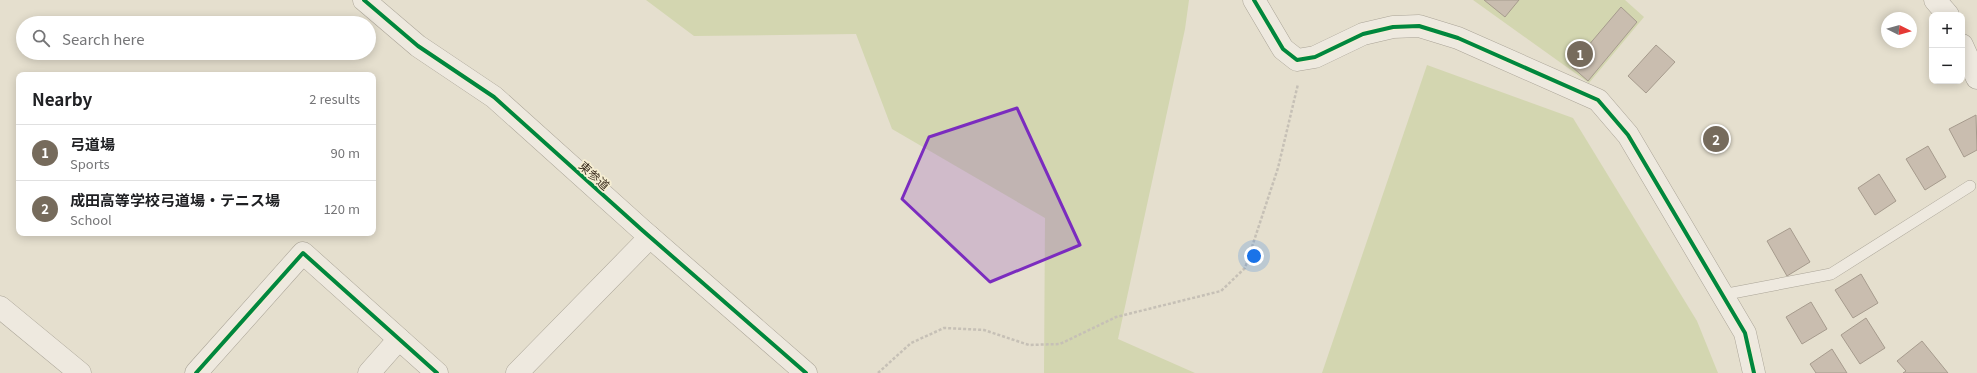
<!DOCTYPE html>
<html lang="en">
<head>
<meta charset="utf-8">
<style>
  body { margin:0; font-family:Georgia,"Noto Sans JP",serif; background:#f2f2f2; color:#202124 }
  .controls { position:absolute; right:12px; top:12px; display:grid; overflow:hidden; border-radius:8px; box-shadow:0 2px 10px #0003 }
  .controls button { width:36px; height:36px; display:grid; place-items:center; padding:0; border:0; border-bottom:1px solid #e0e0e0; background:#fff; color:#202124; font:20px sans-serif }
  .compass { position:absolute; left:1881px; top:12px; width:36px; height:36px; border-radius:50%; background:#fff; box-shadow:0 2px 10px #0003; rotate:95deg }
  .you { position:absolute; left:1254px; top:256px; width:14px; height:14px; margin:-10px; border:3px solid #fff; border-radius:50%; background:#1a73e8; box-shadow:0 0 0 6px #1a73e833 }
  .badge { display:grid; place-items:center; width:26px; height:26px; border-radius:50%; background:#766b5c; color:#fff; font-size:13px; font-weight:700 }
  .pin { position:absolute; translate:-50% -50%; border:2px solid #fff; box-shadow:0 1px 4px #0006 }
  .list { margin:0; padding:0; list-style:none }
  h2 { display:flex; justify-content:space-between; align-items:center; height:52px; margin:0; padding:0 16px; font-size:17px }
  h2 small { font-size:13px; font-weight:400; color:#757577 }
  .list li { display:grid; grid-template-columns:26px 1fr auto; gap:12px; align-items:center; box-sizing:border-box; height:56px; padding:0 16px; border-top:1px solid #e0e0e0 }
  .list b { display:block; font-size:15px; white-space:nowrap }
  .list p { margin:0; font-size:13px; white-space:nowrap; color:#757577 }
  .list em { font-size:13px; font-style:normal; color:#757577 }
  .icon { flex:none; width:22px; height:22px; fill:none; stroke:currentColor; stroke-width:2; stroke-linecap:round; stroke-linejoin:round }
  .map { position:relative; flex:none; width:1977px; height:373px; overflow:hidden }
  .search { position:absolute; background:#fff; box-shadow:0 2px 10px #0003; left:16px; top:16px; width:360px; height:44px; display:flex; align-items:center; gap:10px; box-sizing:border-box; padding:0 14px; border-radius:22px; color:#757577; font-size:15px }
  .panel { position:absolute; background:#fff; box-shadow:0 2px 10px #0003; left:16px; top:72px; width:360px; height:164px; border-radius:8px }
  .map>svg:first-child { display:block }
</style>
</head>
<body>
<div class="map">
<svg width="1977" height="373" viewBox="0 0 1977 373">
  <rect width="100%" height="100%" fill="#e5dfce"/>
  <!-- green -->
  <g fill="#d3d6b0">
    <path d="M646 0H1189L1185 29 1118 339 1195 373H1044L1045 218 892 129 856 34 694 36Z"/>
    <path d="M1473 0H1625L1644 17 1589 83Z"/>
    <path d="M1427 65 1573 118 1697 321 1718 373H1322Z"/>
  </g>
  <!-- building -->
  <g fill="#c9bdaf" stroke="#a69b8d">
    <path d="M1484 0H1519L1505 17Z"/>
    <path d="M1621 7 1637 22 1588 81 1571 66Z"/>
    <path d="M1656 45 1675 62 1646 93 1628 76Z"/>
    <path d="M1976 115 1977 150 1964 157 1949 129Z"/>
    <path d="M1928 146 1946 177 1925 190 1906 159Z"/>
    <path d="M1879 174 1896 201 1875 215 1858 188Z"/>
    <path d="M1790 228 1810 262 1787 276 1767 241Z"/>
    <path d="M1861 274 1878 303 1853 318 1835 290Z"/>
    <path d="M1811 302 1827 329 1802 344 1786 317Z"/>
    <path d="M1866 318 1885 348 1860 364 1841 335Z"/>
    <path d="M1922 341 1948 373H1903L1906 371 1897 361Z"/>
    <path d="M1832 349 1847 373H1816L1810 364Z"/>
  </g>
  <g fill="none" stroke-linecap="round" stroke-linejoin="round">
    <defs>
      <path id="lane" d="M1722 295 1831 274 1970 186"/>
      <g id="street">
        <path d="M364 0 418 46 494 97 642 230 806 373"/>
        <path d="M1254 0 1283 49 1297 60 1315 57 1363 34 1393 27 1419 26 1458 38 1598 100 1628 135 1745 333 1754 373"/>
        <path d="M1935 0 1948 15"/>
        <path d="M1962 45 1977 78"/>
        <path d="M0 307 80 373"/>
        <path d="M196 373 303 253 437 373"/>
        <path d="M369 373 399 339"/>
        <path d="M517 373 650 237"/>
      </g>
    </defs>
    <!-- lane casing -->
    <use href="#lane" stroke="#aaa497" stroke-width="12"/>
    <!-- street casing -->
    <use href="#street" stroke="#aaa497" stroke-width="23"/>
    <!-- path -->
    <path stroke="#c6c0b6" stroke-width="2.5" stroke-dasharray="3 2" stroke-linecap="butt" d="M878 373 911 343 944 328 984 330 1029 345 1060 344 1116 317 1221 291 1245 268 1278 168 1298 84"/>
    <!-- lane -->
    <use href="#lane" stroke="#eee9df" stroke-width="11"/>
    <!-- street -->
    <use href="#street" stroke="#eee9df" stroke-width="22"/>
    <defs>
      <g id="cycleway">
        <path d="M364 0 418 46 494 97 642 230 806 373"/>
        <path d="M1254 0 1283 49 1297 60 1315 57 1363 34 1393 27 1419 26 1458 38 1598 100 1628 135 1745 333 1754 373"/>
        <path d="M196 373 303 253 437 373"/>
      </g>
    </defs>
    <!-- cycleway casing -->
    <use href="#cycleway" stroke="#f6eed3" stroke-width="6"/>
    <!-- cycleway -->
    <use href="#cycleway" stroke="#00873e" stroke-width="4"/>
  </g>
  <!-- marked area -->
  <path fill="#7b2cbf" fill-opacity="0.2" stroke="#7b2cbf" stroke-width="3" stroke-linejoin="round" d="M1017 108 1080 245 990 282 902 199 929 137Z"/>
  <g text-anchor="middle" dominant-baseline="central" stroke-width="3.5" stroke-linejoin="round" paint-order="stroke">
    <!-- street labels -->
    <g font-size="12" fill="#3a2d1e" stroke="#f6eed3">
      <text transform="translate(595 175) rotate(42)">東参道</text>
    </g>
  </g>
</svg>
<div class="controls">
<button>+</button>
<button>−</button>
</div>
<svg class="compass" viewBox="-18 -18 36 36"><path d="M0-13l5 13h-10z" fill="#e53935"/><path d="M0 13l5-13h-10z" fill="#757577"/></svg>
<div class="you"></div>
<div class="pin badge" style="left:1580px;top:54px">1</div>
<div class="pin badge" style="left:1716px;top:139px">2</div>
<div class="search"><svg class="icon" aria-label="search" viewBox="0 0 24 24"><circle cx="10" cy="10" r="6"/><path d="M15 15l6 6"/></svg>Search here</div>
<section class="panel">
<h2>Nearby<small>2 results</small></h2>
<ul class="list">
<li><span class="badge">1</span><div><b>弓道場</b><p>Sports</p></div><em>90 m</em></li>
<li><span class="badge">2</span><div><b>成田高等学校弓道場・テニス場</b><p>School</p></div><em>120 m</em></li>
</ul>
</section>
</div>
</body>
</html>
